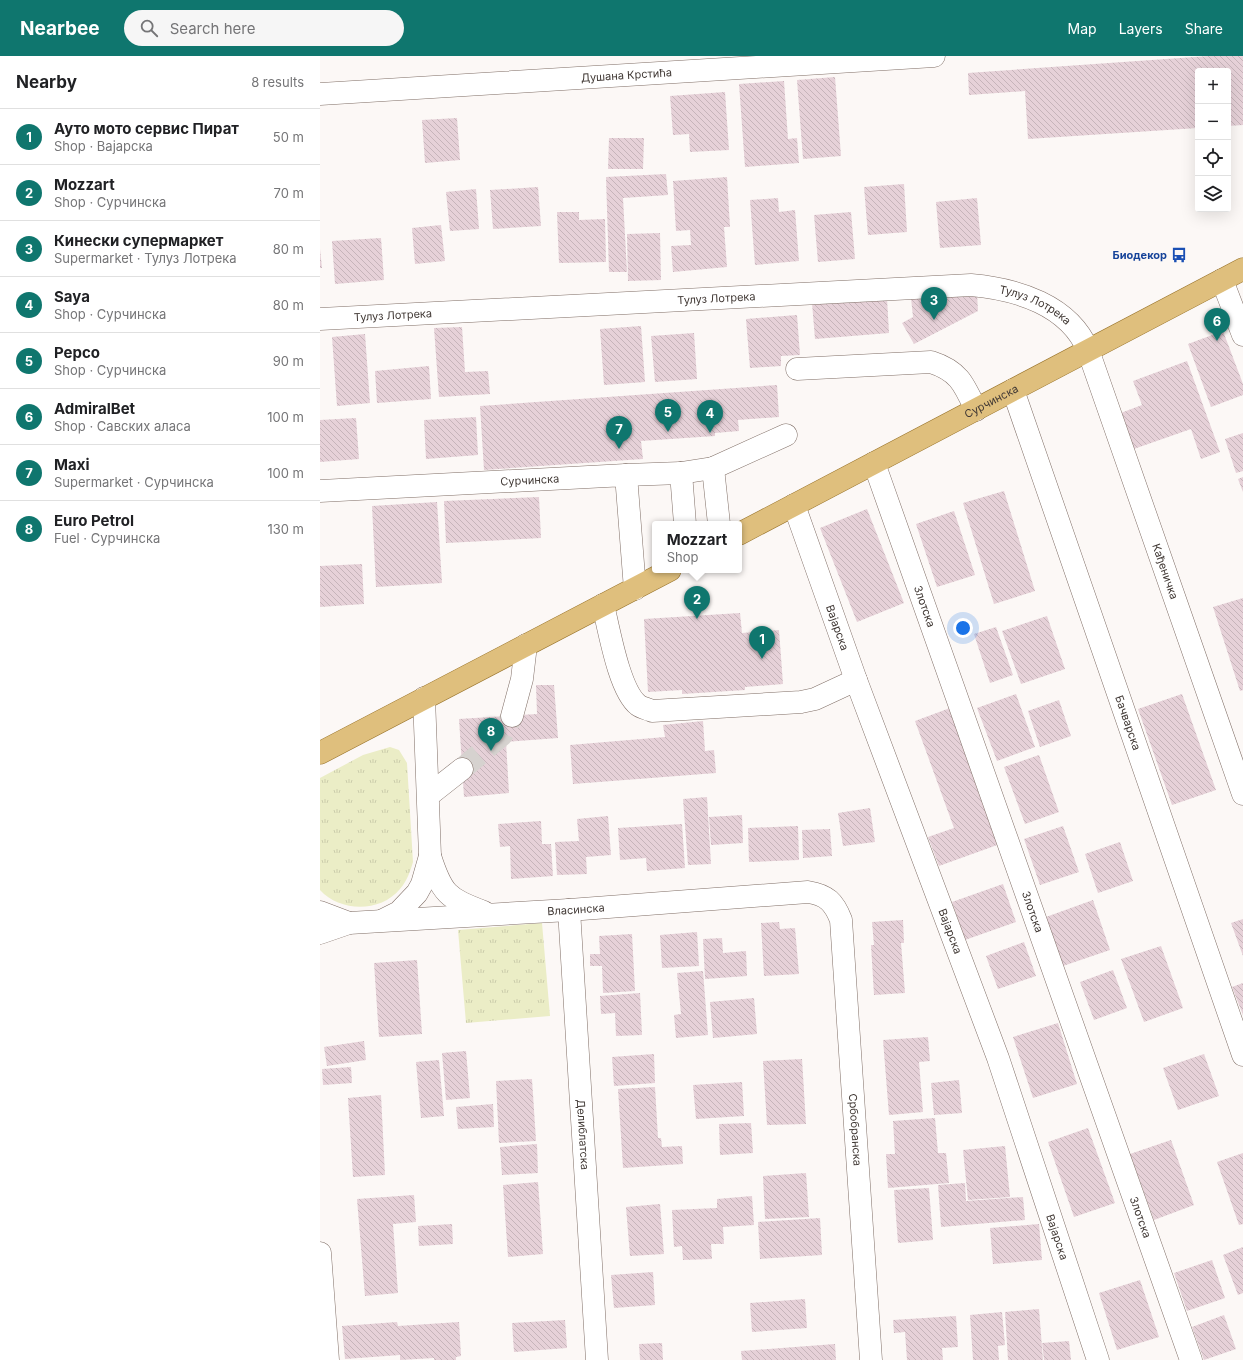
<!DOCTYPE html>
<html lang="en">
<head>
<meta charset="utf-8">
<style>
  body { margin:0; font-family:Inter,sans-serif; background:#f6f6f6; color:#202124 }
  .controls { position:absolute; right:12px; top:12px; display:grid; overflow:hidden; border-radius:4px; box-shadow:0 4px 16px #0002 }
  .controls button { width:36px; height:36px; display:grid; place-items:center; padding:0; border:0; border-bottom:1px solid #e0e0e0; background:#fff; color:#202124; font:20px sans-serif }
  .you { position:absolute; left:643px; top:572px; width:14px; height:14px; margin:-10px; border:3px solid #fff; border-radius:50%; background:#1a73e8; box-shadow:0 0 0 6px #1a73e833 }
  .badge { display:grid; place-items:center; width:26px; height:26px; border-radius:50%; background:#0f766e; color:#fff; font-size:13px; font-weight:700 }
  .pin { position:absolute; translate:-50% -33px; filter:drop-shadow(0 1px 2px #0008) }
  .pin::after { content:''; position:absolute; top:21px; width:14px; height:12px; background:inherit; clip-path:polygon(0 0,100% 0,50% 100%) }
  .popup { position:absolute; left:332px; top:465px; width:90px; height:52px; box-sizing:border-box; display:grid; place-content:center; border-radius:4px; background:#fff; filter:drop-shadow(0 1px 3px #0005); font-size:13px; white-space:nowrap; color:#757577 }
  .popup b { font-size:15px; color:#202124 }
  .popup::after { content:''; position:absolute; left:50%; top:100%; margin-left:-8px; border:8px solid transparent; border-top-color:#fff }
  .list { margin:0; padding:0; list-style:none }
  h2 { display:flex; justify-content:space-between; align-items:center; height:52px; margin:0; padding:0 16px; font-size:17px }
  h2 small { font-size:13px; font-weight:400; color:#757577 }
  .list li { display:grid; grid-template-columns:26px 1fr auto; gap:12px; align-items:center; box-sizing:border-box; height:56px; padding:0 16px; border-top:1px solid #e0e0e0 }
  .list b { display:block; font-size:15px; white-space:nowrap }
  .list p { margin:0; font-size:13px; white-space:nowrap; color:#757577 }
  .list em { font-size:13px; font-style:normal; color:#757577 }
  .icon { flex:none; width:22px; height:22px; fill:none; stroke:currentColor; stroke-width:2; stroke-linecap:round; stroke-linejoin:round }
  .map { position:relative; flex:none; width:923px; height:1304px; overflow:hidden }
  header { display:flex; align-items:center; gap:24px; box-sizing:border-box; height:56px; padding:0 20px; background:#0f766e; color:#fff }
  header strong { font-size:19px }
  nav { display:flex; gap:22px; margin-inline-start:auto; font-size:14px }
  .search { width:280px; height:36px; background:#f6f6f6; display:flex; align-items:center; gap:10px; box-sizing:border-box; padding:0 14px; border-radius:22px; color:#757577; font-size:15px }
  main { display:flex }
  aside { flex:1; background:#fff }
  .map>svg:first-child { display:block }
</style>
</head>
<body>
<header>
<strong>Nearbee</strong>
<div class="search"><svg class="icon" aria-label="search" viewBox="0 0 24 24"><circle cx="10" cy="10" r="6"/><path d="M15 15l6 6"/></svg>Search here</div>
<nav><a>Map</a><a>Layers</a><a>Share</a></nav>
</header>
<main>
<aside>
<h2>Nearby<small>8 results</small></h2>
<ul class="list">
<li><span class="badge">1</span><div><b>Ауто мото сервис Пират</b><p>Shop · Вајарска</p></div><em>50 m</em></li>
<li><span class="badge">2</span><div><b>Mozzart</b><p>Shop · Сурчинска</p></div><em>70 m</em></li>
<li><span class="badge">3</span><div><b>Кинески супермаркет</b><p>Supermarket · Тулуз Лотрека</p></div><em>80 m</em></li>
<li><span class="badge">4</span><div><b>Saya</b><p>Shop · Сурчинска</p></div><em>80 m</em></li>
<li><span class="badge">5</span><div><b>Pepco</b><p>Shop · Сурчинска</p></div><em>90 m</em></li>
<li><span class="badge">6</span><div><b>AdmiralBet</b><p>Shop · Савских аласа</p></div><em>100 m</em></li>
<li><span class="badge">7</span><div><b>Maxi</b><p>Supermarket · Сурчинска</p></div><em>100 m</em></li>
<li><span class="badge">8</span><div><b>Euro Petrol</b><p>Fuel · Сурчинска</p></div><em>130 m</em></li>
</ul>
</aside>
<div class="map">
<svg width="923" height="1304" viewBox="0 0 923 1304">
  <defs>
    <pattern id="grass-tufts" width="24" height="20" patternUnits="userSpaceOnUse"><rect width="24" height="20" fill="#ebedc6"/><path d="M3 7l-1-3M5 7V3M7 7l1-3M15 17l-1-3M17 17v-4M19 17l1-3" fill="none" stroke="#cbccab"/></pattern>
    <pattern id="building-back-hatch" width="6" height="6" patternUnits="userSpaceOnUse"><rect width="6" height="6" fill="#e6d1d8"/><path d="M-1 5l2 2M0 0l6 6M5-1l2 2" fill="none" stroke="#c6b4ba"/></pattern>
  </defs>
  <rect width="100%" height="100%" fill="#fcf8f6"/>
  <!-- grass -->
  <g fill="url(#grass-tufts)">
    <path d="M70 691 79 694 87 707 93 806C90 816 87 825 80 833 60 857 20 856 0 834V722L43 699Z"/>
    <path d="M222 867 230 960 146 967 138 874Z"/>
  </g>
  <!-- building -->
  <g fill="url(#building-back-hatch)">
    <path d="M889 0H923V69L908 70V15H878V72L708 83 705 35 649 39 648 17Z"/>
    <path d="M515 21 521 100 483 103 477 24Z"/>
    <path d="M464 25 468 83 477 82 479 107 425 111 419 28Z"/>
    <path d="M405 36 409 94 370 96 369 78 353 79 350 40Z"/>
    <path d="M137 62 140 104 105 107 102 64Z"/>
    <path d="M289 82H324L323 113H288Z"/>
    <path d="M346 118 348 139 303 142 307 216H289L286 121Z"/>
    <path d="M407 121 410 171H404L407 211 353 216 351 190 371 189 370 174 356 175 353 125Z"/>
    <path d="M584 128 587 176 548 179 544 131Z"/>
    <path d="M218 131 221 170 173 173 170 134Z"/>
    <path d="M156 133 159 173 130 175 126 136Z"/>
    <path d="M458 142 459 156 475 154 479 205 435 209 430 144Z"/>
    <path d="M657 142 661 189 620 192 616 146Z"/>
    <path d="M237 156H259V164L285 163 286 206 239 207Z"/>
    <path d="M531 156 535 203 498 206 494 159Z"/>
    <path d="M121 169 125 205 95 208 92 172Z"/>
    <path d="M340 177 341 224 308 225 307 178Z"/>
    <path d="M61 182 64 224 15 228 12 185Z"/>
    <path d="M0 193 2 212H0Z"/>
    <path d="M657 237 658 255 594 288 582 267 593 261 591 242Z"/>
    <path d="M567 242 569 277 495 283 492 247Z"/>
    <path d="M477 259 480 299 461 300V310L430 312 426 263Z"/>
    <path d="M321 270 325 326 284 329 280 273Z"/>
    <path d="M142 271 145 316 168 315 170 338 119 341 114 272Z"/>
    <path d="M903 275 923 328V339L891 351 868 288Z"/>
    <path d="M374 277 377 323 335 326 331 280Z"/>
    <path d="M45 278 50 347 17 350 12 281Z"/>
    <path d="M867 305 900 396 881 403 871 373 811 394 798 358 822 349 813 325Z"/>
    <path d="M109 310 111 343 57 347 55 315Z"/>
    <path d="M457 329 459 361 418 364 419 375 395 377V380L321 385 323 403 164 414 160 350Z"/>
    <path d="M156 361 158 399 106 403 104 364Z"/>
    <path d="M36 362 39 403 0 406V364Z"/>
    <path d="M923 377V415L916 417 905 383Z"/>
    <path d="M923 421V436L918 423Z"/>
    <path d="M684 435 715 535 674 548 643 447Z"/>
    <path d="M219 441 221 482 126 487 124 445Z"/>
    <path d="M117 446 122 527 56 531 52 450Z"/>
    <path d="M547 453 584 547 537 566 500 472Z"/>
    <path d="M634 455 655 519 617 531 596 468Z"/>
    <path d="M42 508 44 548 0 551V510Z"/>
    <path d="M923 542V634L920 635 893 551Z"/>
    <path d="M420 557 422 577 459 574 463 628 425 631V634L362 638V634L328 636 324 563Z"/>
    <path d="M727 560 745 613 701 628 682 575Z"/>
    <path d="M676 571 693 619 670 627 654 578Z"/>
    <path d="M216 629H234L238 682 186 686 189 737 144 741 139 663 217 658Z"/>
    <path d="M696 638 715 691 677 705 657 652Z"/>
    <path d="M862 638 896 734 852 749 818 653Z"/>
    <path d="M739 644 751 680 720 691 708 655Z"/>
    <path d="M630 652 680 788 619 810 608 781 634 772 595 665Z"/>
    <path d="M383 665 385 695 394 694 396 717 253 728 250 689 345 681 343 669Z"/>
    <path d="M719 699 739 756 705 768 684 711Z"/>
    <path d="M387 741 391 808 368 809 363 743Z"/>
    <path d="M550 752 555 786 523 790 518 757Z"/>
    <path d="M422 759 423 787 391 789 389 761Z"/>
    <path d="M288 760 291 799 266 801 267 818 237 819 235 786 259 785 257 763Z"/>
    <path d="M221 765 222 788H231L233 820 191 823 190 790 180 791 178 768Z"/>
    <path d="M362 768 365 812 327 815 326 802 300 804 298 772Z"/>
    <path d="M478 770 479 804 429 806 428 772Z"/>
    <path d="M743 770 759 816 720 829 704 783Z"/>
    <path d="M510 773 512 800 483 802 482 774Z"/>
    <path d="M800 786 813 825 778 837 765 798Z"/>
    <path d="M683 828 696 866 645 884 632 846Z"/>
    <path d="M773 844 790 894 743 910 726 861Z"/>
    <path d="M923 863V900L911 867Z"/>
    <path d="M583 864 584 887H581L585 937 554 939 551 889H554L552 866Z"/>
    <path d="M459 866 460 873 475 872 479 918 444 920 441 867Z"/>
    <path d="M377 876 379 910 342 912 340 879Z"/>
    <path d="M312 878 315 935 283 937 282 910H270V898H280L279 880Z"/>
    <path d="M402 882 403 897 426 895 427 920 385 923 383 883Z"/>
    <path d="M704 886 716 920 678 933 666 900Z"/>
    <path d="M841 890 863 952 824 966 801 903Z"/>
    <path d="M97 904 102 978 59 981 54 907Z"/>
    <path d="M793 914 807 952 774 964 760 926Z"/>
    <path d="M383 915 388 979 356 982 354 959 361 958 357 917Z"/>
    <path d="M923 927V959L912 931Z"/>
    <path d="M320 937 322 979 296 980 295 957 281 958 280 940Z"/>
    <path d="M434 942 437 978 393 982 390 946Z"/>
    <path d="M738 967 757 1028 713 1042 693 981Z"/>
    <path d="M608 981 610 1005 599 1006 603 1056 569 1059 563 984Z"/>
    <path d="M44 985 46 1004 7 1010 4 991Z"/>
    <path d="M146 995 150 1042 126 1044 122 997Z"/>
    <path d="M334 998 335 1027 294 1030 292 1001Z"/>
    <path d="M884 998 899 1040 858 1054 843 1012Z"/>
    <path d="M482 1003 486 1068 447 1069 443 1005Z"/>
    <path d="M119 1004 124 1060 101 1062 96 1006Z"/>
    <path d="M31 1011 32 1027 3 1029 2 1013Z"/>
    <path d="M212 1023 216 1085 179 1087 176 1025Z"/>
    <path d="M639 1024 642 1057 614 1059 611 1027Z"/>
    <path d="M422 1026 424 1060 376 1063 373 1029Z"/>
    <path d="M335 1031 338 1082H341L342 1091 362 1090 363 1108 303 1112 298 1033Z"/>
    <path d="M61 1039 65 1119 33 1121 28 1042Z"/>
    <path d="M173 1048 174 1071 138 1073 136 1051Z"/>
    <path d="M615 1062 618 1097H626L629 1127 568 1132 566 1098H575L573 1065Z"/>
    <path d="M431 1067 433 1097 400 1099 399 1068Z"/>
    <path d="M768 1072 795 1147 754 1161 728 1086Z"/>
    <path d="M851 1084 874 1149 834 1164 810 1098Z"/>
    <path d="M217 1088 218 1117 182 1119 180 1091Z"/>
    <path d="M685 1090 690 1141 648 1144 643 1094Z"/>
    <path d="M923 1097V1168L919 1169 897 1106Z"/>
    <path d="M486 1117 489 1161 445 1163 443 1120Z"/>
    <path d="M218 1126 223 1198 188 1201 183 1129Z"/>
    <path d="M645 1127 646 1145 703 1141 705 1164 621 1171 618 1129Z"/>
    <path d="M609 1132 613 1184 578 1187 574 1134Z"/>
    <path d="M94 1139 96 1166 73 1168 78 1237 45 1240 37 1143Z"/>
    <path d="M432 1140 434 1169 403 1171 404 1188H391L392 1203 363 1204 362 1190 354 1191 352 1154 397 1152V1143Z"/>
    <path d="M340 1148 344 1198 310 1200 306 1151Z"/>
    <path d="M500 1162 502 1199 440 1203 438 1166Z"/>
    <path d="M132 1168 133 1188 99 1190 98 1170Z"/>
    <path d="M719 1168 722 1204 673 1208 670 1172Z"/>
    <path d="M923 1191V1237L918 1239 903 1199Z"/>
    <path d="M892 1204 905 1242 867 1255 854 1217Z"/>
    <path d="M333 1216 335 1249 294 1252 291 1219Z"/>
    <path d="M820 1224 839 1281 797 1294 779 1237Z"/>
    <path d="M485 1243 487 1272 432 1276 430 1247Z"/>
    <path d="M719 1253 723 1304H688L685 1256Z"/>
    <path d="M682 1256 685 1289 678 1290 679 1304H653L650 1259Z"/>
    <path d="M904 1259 916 1293 884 1304 872 1271Z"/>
    <path d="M636 1260 638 1291 622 1292 623 1304H587L585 1276 574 1277 573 1264Z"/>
    <path d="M245 1264 247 1292 194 1296 192 1267Z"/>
    <path d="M77 1266 78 1270 139 1266 141 1300 136 1301V1304H114V1302L80 1304V1299L25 1303 22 1270Z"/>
    <path d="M749 1285 751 1304H724L722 1287Z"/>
    <path d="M342 1287 343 1304H320L319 1288Z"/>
    <path d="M515 1288 516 1304H422L421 1295Z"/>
  </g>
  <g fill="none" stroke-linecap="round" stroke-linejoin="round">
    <!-- minor-tunnel -->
    <path stroke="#d6d2cf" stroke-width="22" stroke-dasharray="22 11" stroke-linecap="butt" d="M142 713 182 679 192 660"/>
    <defs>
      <g id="minor">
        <path id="s1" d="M0 38 614 0"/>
        <path d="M902 224 923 279"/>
        <path id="s2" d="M0 263 651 229C697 233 749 249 768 294L923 738"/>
        <path d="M477 313 611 306C639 315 644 328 656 354"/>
        <path id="s3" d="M693 334 923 999"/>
        <path id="s4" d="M554 407 871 1304"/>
        <path d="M393 412 399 468"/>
        <path d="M361 417 365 468"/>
        <path d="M306 419 361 417 393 412 466 379"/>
        <path id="s5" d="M0 435 306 419 315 533"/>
        <path id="s6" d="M474 449 536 624 678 1002 778 1304"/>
        <path d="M283 549C289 573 299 634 318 649 322 652 328 653 332 655L481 646 495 643 536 624"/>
        <path d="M192 660 202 623 206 589"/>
        <path d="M109 739 142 713"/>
        <path d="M110 800C122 838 127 842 164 856"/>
        <path id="s7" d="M249 854 277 1304"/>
        <path d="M0 856 29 867"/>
        <path d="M63 864 79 856 97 837 102 828 110 800 104 642"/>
        <path id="s8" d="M0 877 29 867 249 854 488 836C507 839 514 846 521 864L551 1304"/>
        <path d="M0 1197 8 1304"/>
      </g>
      <g id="major">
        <path id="s9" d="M419 478 923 213"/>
        <path d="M0 697 350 514"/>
      </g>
    </defs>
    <!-- minor casing -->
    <use href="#minor" stroke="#806f67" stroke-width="23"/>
    <!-- major casing -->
    <use href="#major" stroke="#99742c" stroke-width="23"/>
    <!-- minor -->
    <use href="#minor" stroke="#fff" stroke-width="22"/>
    <!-- major -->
    <use href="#major" stroke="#dfbf7d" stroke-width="22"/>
  </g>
  <!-- icons -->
  <defs>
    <symbol id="bus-bare" viewBox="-9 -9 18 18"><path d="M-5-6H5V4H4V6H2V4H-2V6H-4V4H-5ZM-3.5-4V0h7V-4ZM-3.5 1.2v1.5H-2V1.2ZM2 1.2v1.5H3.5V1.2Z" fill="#1a4fb4" stroke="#fcf8f6" stroke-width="2.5" paint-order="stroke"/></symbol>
  </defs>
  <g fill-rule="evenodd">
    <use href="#bus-bare" x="848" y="188" width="22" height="22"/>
  </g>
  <g text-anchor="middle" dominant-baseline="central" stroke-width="3" stroke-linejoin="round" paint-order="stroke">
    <!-- street labels -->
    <g font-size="11" fill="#403834" stroke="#fcf8f6">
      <text stroke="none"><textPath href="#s1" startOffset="307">Душана Крстића</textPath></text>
      <text stroke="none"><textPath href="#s2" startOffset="397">Тулуз Лотрека</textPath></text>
      <text stroke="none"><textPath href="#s2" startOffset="720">Тулуз Лотрека</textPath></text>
      <text stroke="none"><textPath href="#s2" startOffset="73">Тулуз Лотрека</textPath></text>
      <text stroke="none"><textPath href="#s9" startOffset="285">Сурчинска</textPath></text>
      <text stroke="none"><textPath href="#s5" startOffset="210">Сурчинска</textPath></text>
      <text stroke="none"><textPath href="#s2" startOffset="1027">Кађеничка</textPath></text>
      <text stroke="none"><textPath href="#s4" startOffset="152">Злотска</textPath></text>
      <text stroke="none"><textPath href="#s6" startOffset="130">Вајарска</textPath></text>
      <text stroke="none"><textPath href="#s3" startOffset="352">Бачварска</textPath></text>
      <text stroke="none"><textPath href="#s8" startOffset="258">Власинска</textPath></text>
      <text stroke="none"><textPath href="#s4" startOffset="476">Злотска</textPath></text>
      <text stroke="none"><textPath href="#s6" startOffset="454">Вајарска</textPath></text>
      <text stroke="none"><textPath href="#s8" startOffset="747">Србобранска</textPath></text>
      <text stroke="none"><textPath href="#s7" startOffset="225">Делиблатска</textPath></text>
      <text stroke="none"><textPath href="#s4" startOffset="800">Злотска</textPath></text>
      <text stroke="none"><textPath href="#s6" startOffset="778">Вајарска</textPath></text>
    </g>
    <!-- transit labels -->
    <g font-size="11" font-weight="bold" fill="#164399" stroke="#fcf8f6" text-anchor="end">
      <text x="847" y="199">Биодекор</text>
    </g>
  </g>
</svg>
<div class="controls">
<button>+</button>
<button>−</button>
<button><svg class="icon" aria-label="locate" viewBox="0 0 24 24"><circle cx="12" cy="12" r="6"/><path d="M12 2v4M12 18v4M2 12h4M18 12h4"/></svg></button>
<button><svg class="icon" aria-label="layers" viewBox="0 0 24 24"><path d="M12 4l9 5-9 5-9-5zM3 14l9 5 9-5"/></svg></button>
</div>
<div class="you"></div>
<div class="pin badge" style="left:442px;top:603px">1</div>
<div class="pin badge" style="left:377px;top:563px">2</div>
<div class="popup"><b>Mozzart</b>Shop</div>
<div class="pin badge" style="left:614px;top:264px">3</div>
<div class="pin badge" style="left:390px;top:377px">4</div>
<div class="pin badge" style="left:348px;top:376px">5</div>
<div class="pin badge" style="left:897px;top:285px">6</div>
<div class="pin badge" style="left:299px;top:393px">7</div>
<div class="pin badge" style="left:171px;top:695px">8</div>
</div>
</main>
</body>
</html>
